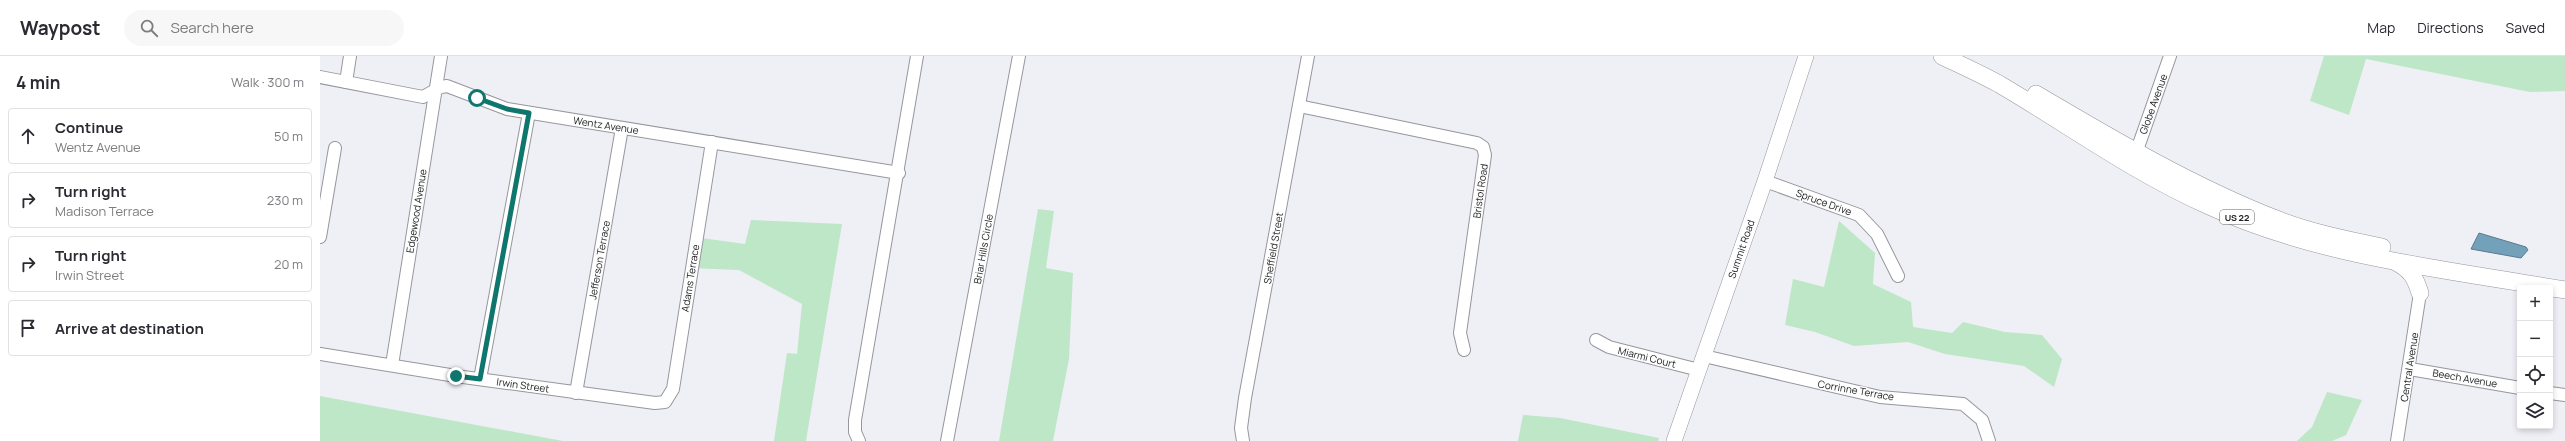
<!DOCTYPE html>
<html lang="en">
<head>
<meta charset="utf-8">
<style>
  body { margin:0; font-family:Manrope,sans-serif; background:#f7f7f7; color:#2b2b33 }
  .controls { position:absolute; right:12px; bottom:12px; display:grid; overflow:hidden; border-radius:4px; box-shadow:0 2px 6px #0003 }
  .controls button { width:36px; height:36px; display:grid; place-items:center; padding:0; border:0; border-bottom:1px solid #e1e1e2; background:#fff; color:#2b2b33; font:20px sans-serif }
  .stop { position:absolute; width:12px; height:12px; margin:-9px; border:3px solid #0f766e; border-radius:50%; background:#fff }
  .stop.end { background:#0f766e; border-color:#fff; box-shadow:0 1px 4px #0008 }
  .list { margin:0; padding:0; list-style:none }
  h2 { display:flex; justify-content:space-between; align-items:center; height:52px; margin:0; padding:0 16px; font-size:17px }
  h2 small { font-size:13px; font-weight:400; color:#7c7c81 }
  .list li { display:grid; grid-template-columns:26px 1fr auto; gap:12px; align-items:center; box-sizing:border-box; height:56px; margin:0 8px 8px; padding:0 8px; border:1px solid #e1e1e2; border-radius:4px }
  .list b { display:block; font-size:15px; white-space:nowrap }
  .list p { margin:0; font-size:13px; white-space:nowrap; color:#7c7c81 }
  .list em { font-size:13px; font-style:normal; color:#7c7c81 }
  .icon { flex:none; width:22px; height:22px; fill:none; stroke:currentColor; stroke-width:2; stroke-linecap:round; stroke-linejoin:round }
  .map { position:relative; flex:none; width:2245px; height:385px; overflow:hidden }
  header { display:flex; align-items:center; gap:24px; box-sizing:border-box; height:56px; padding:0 20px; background:#fff; border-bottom:1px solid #e1e1e2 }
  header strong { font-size:19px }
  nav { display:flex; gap:22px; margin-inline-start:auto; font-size:14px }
  .search { width:280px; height:36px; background:#f7f7f7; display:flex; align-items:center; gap:10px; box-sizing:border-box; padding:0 14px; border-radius:22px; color:#7c7c81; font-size:15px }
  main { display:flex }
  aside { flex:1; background:#fff }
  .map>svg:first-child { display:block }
</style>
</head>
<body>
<header>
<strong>Waypost</strong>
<div class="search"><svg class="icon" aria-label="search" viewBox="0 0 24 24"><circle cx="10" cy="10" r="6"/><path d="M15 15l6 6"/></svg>Search here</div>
<nav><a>Map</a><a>Directions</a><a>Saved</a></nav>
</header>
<main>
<aside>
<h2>4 min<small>Walk · 300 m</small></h2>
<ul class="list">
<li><svg class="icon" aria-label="ahead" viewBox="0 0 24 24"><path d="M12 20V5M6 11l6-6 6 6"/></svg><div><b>Continue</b><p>Wentz Avenue</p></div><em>50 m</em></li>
<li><svg class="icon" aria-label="right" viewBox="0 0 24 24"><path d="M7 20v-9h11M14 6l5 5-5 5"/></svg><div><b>Turn right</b><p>Madison Terrace</p></div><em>230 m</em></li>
<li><svg class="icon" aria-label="right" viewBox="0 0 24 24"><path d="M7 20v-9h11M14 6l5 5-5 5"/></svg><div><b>Turn right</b><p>Irwin Street</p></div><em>20 m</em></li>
<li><svg class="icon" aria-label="arrive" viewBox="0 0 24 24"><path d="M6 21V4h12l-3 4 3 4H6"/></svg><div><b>Arrive at destination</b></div></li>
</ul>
</aside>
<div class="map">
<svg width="2245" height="385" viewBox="0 0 2245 385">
  <rect width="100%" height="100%" fill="#efeff6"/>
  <!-- green -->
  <g fill="#bee7c7">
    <path d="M2004 0H2245V35L2210 36 2046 3 2029 59 1990 45Z"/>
    <path d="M718 153 734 155 726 212 753 217 749 303 733 385H679Z"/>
    <path d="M431 164 522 168 486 385H454L467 297 477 298 482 248 419 214 369 212 374 181 425 188Z"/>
    <path d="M1519 165 1555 197 1553 228 1591 246 1593 271 1632 277 1643 266 1685 276 1722 279 1742 303 1734 331 1704 310 1625 298 1588 286 1534 290 1495 276 1465 269 1473 223 1504 231Z"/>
    <path d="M2007 336 2042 344 2026 379 2012 385H1977L1992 371Z"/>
    <path d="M0 340 243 385H0Z"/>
    <path d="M1203 359 1240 362 1339 382 1338 385H1198Z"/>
  </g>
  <!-- water -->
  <path fill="#73a1ba" stroke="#5a7b8d" d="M2159 177 2206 191 2208 194 2201 202 2151 193Z"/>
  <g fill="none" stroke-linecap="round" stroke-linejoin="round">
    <defs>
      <g id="minor">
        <path d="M0 21 103 41 121 31 127 30 187 53 579 117"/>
        <path d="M26 26 30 0"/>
        <path d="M979 50 1157 87 1163 91 1165 99 1140 277 1144 294"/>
        <path d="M1816 97 1850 0"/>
        <path d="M1445 125 1539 159 1557 178 1578 220"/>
        <path d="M0 181 15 92"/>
        <path d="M1276 284 1289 291 1379 314"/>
        <path d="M0 298 136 320 335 347 345 346 353 333 392 86"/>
        <path d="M1384 300 1560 341 1643 348 1662 364 1669 385"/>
        <path d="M72 309 121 0"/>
        <path d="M2090 313 2200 332"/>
        <path d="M160 323 209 57"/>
        <path d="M256 337 302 72"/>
        <path d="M2230 337 2245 339"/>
        <path d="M539 385 535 376V364L597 0"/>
        <path d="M627 385 699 0"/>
        <path d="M923 385 921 372 925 342 988 0"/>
        <path d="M2077 385 2100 237"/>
      </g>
      <path id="major" d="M1354 385 1445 125 1486 0"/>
      <g id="highway">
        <path d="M1622 0C1641 9 1661 18 1679 28 1749 69 1813 116 1887 149 1999 201 2125 213 2245 234"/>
        <path d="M1716 38C1794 84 1872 130 1956 163 1989 176 2027 184 2062 191"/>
        <path d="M2076 206C2091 214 2095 221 2100 237"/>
      </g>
    </defs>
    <!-- minor casing -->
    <use href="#minor" stroke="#96979d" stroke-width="14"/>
    <!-- major casing -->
    <use href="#major" stroke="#96979d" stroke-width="16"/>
    <!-- highway casing -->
    <use href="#highway" stroke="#96979d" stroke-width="18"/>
    <!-- minor -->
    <use href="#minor" stroke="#fff" stroke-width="12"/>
    <!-- major -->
    <use href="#major" stroke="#fff" stroke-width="15"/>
    <!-- highway -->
    <use href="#highway" stroke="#fff" stroke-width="17"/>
  </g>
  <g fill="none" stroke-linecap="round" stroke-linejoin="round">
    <!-- route -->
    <path stroke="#0f766e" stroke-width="5" d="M136 320 160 323 209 57 187 53 157 42"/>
  </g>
  <g text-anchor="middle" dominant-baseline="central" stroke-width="3" stroke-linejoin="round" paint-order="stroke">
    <!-- shield labels -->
    <rect fill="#fdfdfe" stroke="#626365" stroke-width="1" x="1900" y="154" width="34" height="14" rx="3"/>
    <g font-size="9" font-weight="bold" fill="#202123">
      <text x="1917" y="161">US 22</text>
    </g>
    <!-- street labels -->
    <g font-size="10" fill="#202123" stroke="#fdfdfe">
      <text transform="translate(1833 48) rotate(-70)">Globe Avenue</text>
      <text transform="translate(286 69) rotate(9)">Wentz Avenue</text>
      <text transform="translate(1160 135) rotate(-82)">Bristol Road</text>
      <text transform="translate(1504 146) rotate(20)">Spruce Drive</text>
      <text transform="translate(96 155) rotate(-81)">Edgewood Avenue</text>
      <text transform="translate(953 192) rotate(-80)">Sheffield Street</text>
      <text transform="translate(663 193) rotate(-80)">Briar Hills Circle</text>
      <text transform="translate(1421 193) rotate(-71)">Summit Road</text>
      <text transform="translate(279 204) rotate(-80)">Jefferson Terrace</text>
      <text transform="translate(370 222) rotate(-81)">Adams Terrace</text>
      <text transform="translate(1327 301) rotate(14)">Miarmi Court</text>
      <text transform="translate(2089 311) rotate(-81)">Central Avenue</text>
      <text transform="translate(2145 322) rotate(10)">Beech Avenue</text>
      <text transform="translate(203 329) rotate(8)">Irwin Street</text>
      <text transform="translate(1536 334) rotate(10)">Corrinne Terrace</text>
    </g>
  </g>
</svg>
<div class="controls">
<button>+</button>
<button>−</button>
<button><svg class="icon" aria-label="locate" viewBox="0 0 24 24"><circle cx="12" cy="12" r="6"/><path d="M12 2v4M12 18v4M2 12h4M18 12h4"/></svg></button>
<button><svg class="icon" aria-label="layers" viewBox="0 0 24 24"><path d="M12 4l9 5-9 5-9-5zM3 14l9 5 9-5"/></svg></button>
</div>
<div class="stop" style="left:157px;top:42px"></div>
<div class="stop end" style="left:136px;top:320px"></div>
</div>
</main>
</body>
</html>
